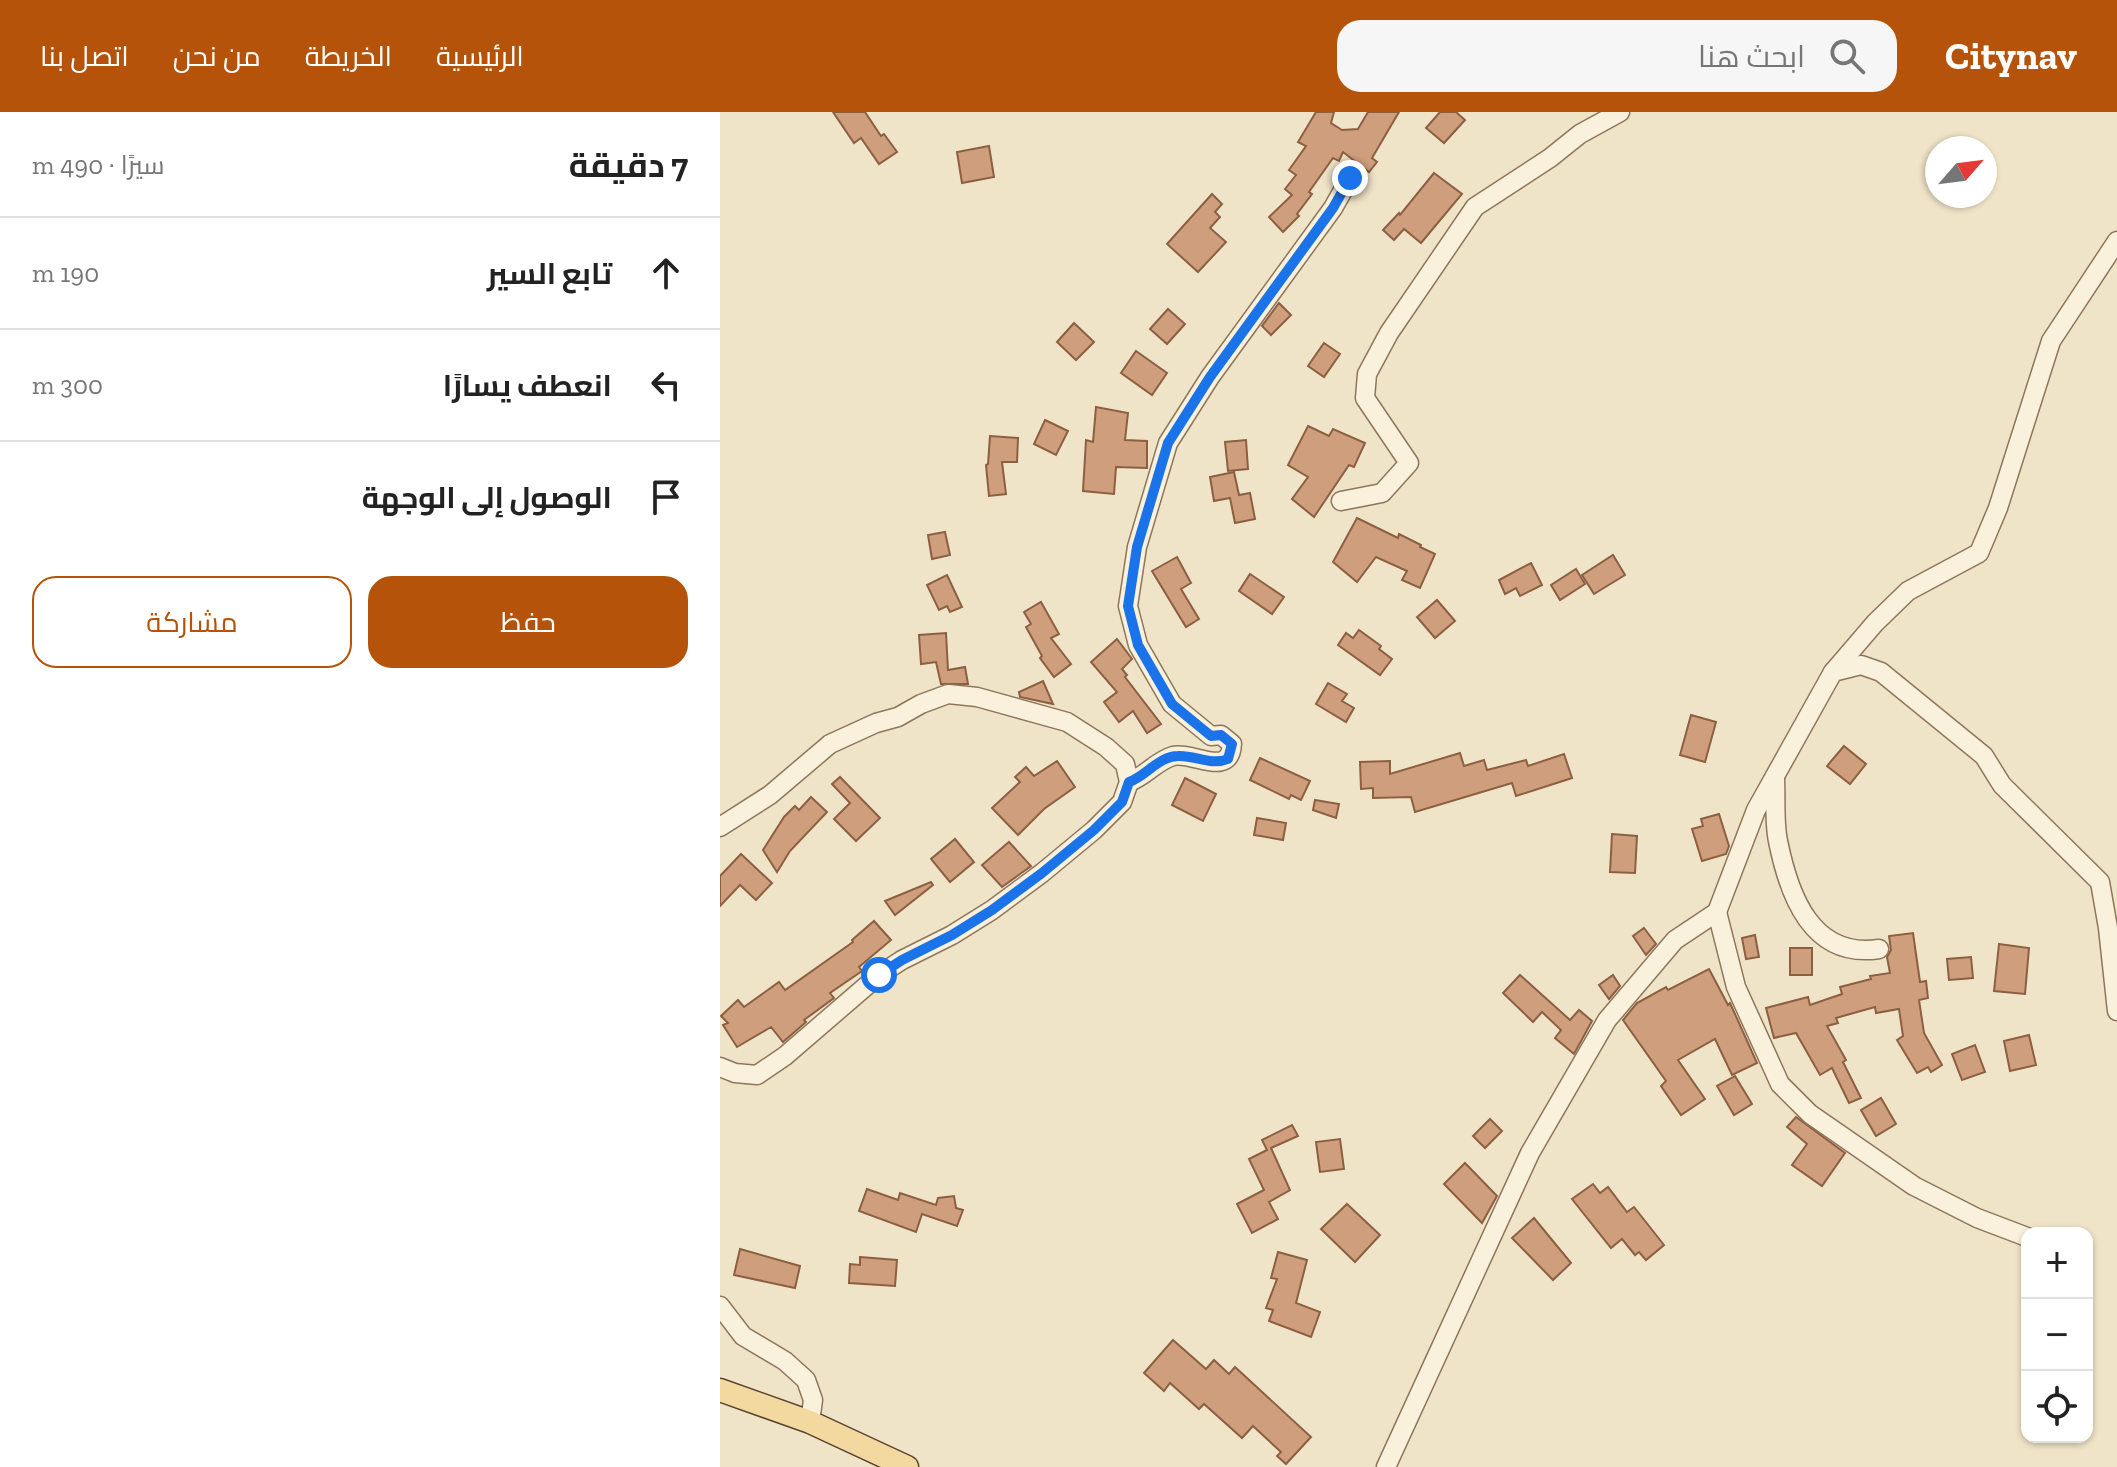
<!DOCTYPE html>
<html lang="ar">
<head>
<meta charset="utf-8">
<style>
  body { margin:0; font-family:"Zilla Slab",Cairo,serif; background:#f6f6f6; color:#222; direction:rtl }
  .controls { position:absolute; right:24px; bottom:24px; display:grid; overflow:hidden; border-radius:16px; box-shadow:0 2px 6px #0004 }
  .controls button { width:72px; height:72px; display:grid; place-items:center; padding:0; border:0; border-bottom:2px solid #e0e0e0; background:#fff; color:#222; font:40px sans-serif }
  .compass { position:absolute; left:1205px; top:24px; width:72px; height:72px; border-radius:50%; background:#fff; box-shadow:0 2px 6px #0004; rotate:62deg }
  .stop { position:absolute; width:24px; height:24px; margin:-18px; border:6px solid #1a73e8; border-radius:50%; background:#fff }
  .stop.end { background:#1a73e8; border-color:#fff; box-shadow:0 2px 8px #0008 }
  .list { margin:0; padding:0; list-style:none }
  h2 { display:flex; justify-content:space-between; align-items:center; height:104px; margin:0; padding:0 32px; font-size:34px }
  h2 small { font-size:26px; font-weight:400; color:#767676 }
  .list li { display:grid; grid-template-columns:52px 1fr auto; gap:24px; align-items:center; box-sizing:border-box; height:112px; padding:0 32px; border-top:2px solid #e0e0e0 }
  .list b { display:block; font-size:30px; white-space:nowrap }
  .list em { font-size:26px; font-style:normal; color:#767676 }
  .actions { display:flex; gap:16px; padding:24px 32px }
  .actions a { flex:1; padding:18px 0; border:2px solid #b45309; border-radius:24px; text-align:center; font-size:28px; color:#b45309 }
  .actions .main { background:#b45309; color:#fff }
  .icon { flex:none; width:44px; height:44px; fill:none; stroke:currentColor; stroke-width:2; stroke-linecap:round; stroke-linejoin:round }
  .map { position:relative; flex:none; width:1397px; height:1355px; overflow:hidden; direction:ltr }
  header { display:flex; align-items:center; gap:48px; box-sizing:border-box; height:112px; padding:0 40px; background:#b45309; color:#fff }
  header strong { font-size:38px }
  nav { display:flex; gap:44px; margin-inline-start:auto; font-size:28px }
  .search { width:560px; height:72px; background:#f6f6f6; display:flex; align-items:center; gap:20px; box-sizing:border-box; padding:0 28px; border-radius:24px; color:#767676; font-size:30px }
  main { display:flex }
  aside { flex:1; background:#fff }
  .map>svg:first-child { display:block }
</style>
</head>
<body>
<header>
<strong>Citynav</strong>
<div class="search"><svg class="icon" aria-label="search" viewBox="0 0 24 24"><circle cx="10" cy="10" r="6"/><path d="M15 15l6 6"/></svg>ابحث هنا</div>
<nav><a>الرئيسية</a><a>الخريطة</a><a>من نحن</a><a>اتصل بنا</a></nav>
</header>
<main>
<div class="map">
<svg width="1397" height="1355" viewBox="0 0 1397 1355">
  <rect width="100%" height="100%" fill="#f0e4c8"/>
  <!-- building -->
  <g fill="#cf9f7d" stroke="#8d5f41" stroke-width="2">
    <path d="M113 0H145L161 24 164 22 177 40 159 52 141 26 134 31Z"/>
    <path d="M596 0H614L611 11 622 18 638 17 648 0H679L652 46 657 50 649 60 623 40 619 49 613 46 589 80 592 82 577 102 579 104 563 120 549 105 572 83 565 77 576 63 569 58 586 34 578 30Z"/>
    <path d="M720 0H736L745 8 724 31 706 16Z"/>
    <path d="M269 34 274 65 242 71 237 40Z"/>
    <path d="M714 61 742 82 701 131 684 117 674 128 663 118 679 101 680 103Z"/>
    <path d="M492 82 502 92 495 100 500 105 490 116 506 130 478 160 447 132Z"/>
    <path d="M559 191 571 203 551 223 542 214Z"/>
    <path d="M448 197 465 212 447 232 430 217Z"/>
    <path d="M354 211 374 230 356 248 337 230Z"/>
    <path d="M604 231 620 242 604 265 588 254Z"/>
    <path d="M416 239 447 261 432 283 401 261Z"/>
    <path d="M376 295 408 301 405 328 427 329V356L396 355 394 382 363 379 366 328 373 330Z"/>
    <path d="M325 308 348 319 336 343 314 332Z"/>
    <path d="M588 314 609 324 613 317 645 331 634 355 629 353 594 405 572 387 588 365 568 353Z"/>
    <path d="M270 324 298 326 297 350H282L286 382 269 384 266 353 268 352Z"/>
    <path d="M526 328 528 357 508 359 505 330Z"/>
    <path d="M514 360 519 383 530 381 535 407 515 411 510 386 494 389 490 365Z"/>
    <path d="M637 406 678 426 679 422 701 433 700 435 715 442 700 476 682 468 687 459 656 445 637 470 613 450Z"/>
    <path d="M225 420 230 443 212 447 208 423Z"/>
    <path d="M893 443 905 463 874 482 862 463Z"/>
    <path d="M457 445 471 471 461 477 479 507 466 515 432 459Z"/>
    <path d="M811 451 822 473 800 484 796 476 785 482 779 468Z"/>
    <path d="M856 457 865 472 840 488 831 473Z"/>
    <path d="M530 462 564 485 552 502 519 479Z"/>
    <path d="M227 463 242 495 230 500 227 494 219 498 207 473Z"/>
    <path d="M717 488 735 509 715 526 697 505Z"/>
    <path d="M321 490 339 522 331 526 351 552 334 565 320 546 322 544 306 515 311 512 304 500Z"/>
    <path d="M639 518 661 534 659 537 672 547 660 563 618 533 626 521 633 526Z"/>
    <path d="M226 521 228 558 245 555 248 572H221L216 550 201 552 199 523Z"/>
    <path d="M397 527 412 547 402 557 407 563 405 565 441 612 427 621 413 599 399 610 384 590 397 580 371 550Z"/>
    <path d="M323 569 333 592 300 585 299 580Z"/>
    <path d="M608 571 627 582 622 589 634 596 626 610 596 592Z"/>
    <path d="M971 603 996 610 985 650 960 643Z"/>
    <path d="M1124 634 1146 652 1130 672 1107 654Z"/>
    <path d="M740 641 744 654 764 648 767 658 806 648 808 654 844 642 852 666 796 684 792 671 695 700 691 685 653 686V676L641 677 640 650 670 649V662Z"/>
    <path d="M540 646 590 669 581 688 571 683 569 687 530 668Z"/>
    <path d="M337 649 355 675 324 697 298 723 272 696 300 670 295 665 306 655 314 664Z"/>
    <path d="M120 665 160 706 136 729 114 707 130 691 112 672Z"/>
    <path d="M465 666 496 682 483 709 452 693Z"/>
    <path d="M91 685 107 700 70 739 57 760 43 738 64 705 75 694 79 698Z"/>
    <path d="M595 688 619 692 616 706 593 698Z"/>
    <path d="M999 702 1009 734 1006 742 982 749 972 717 983 714 981 707Z"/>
    <path d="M537 706 566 711 563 728 534 723Z"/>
    <path d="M892 722 917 724 915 761 890 760Z"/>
    <path d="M235 727 254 750 230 770 211 747Z"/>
    <path d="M289 730 311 754 282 775 262 753Z"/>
    <path d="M21 742 52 771 36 788 20 773 0 794V764Z"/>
    <path d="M211 770 213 773 175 803 165 789Z"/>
    <path d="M154 809 171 828 139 855 142 859 110 881 114 886 84 908 86 910 63 930 51 915 17 935 3 913 8 911 1 904 18 888 24 895 59 870 65 878 133 830 132 828Z"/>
    <path d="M924 816 936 832 926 843 913 824Z"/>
    <path d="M1193 821 1200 870 1206 869 1208 886 1199 888 1204 921 1222 953 1211 960 1208 955 1197 961 1177 928 1183 924 1179 897 1156 901 1155 895 1116 906 1118 911 1107 914 1126 948 1123 950 1141 986 1129 991 1112 956 1100 963 1076 921 1054 926 1046 896 1088 885 1090 893 1122 882 1120 875 1151 867 1150 864 1170 861 1167 845 1171 838 1169 824Z"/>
    <path d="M1035 823 1039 845 1026 847 1022 826Z"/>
    <path d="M1279 832 1309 836 1305 882 1274 879Z"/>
    <rect x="1070" y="836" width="22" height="27"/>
    <path d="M1251 845 1253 866 1229 868 1227 847Z"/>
    <path d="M989 857 1008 893 1010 891 1037 951 1012 963 995 927 958 948 985 987 961 1003 941 974 946 969 903 908 917 891 946 875 948 878Z"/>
    <path d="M800 863 850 908 859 898 872 909 854 942 835 926 841 918 822 900 813 910 783 881Z"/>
    <path d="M893 863 900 874 889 887 879 873Z"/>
    <path d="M1309 923 1316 953 1290 959 1284 929Z"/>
    <path d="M1255 933 1265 960 1242 968 1232 942Z"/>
    <path d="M1015 964 1032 992 1014 1003 997 974Z"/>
    <path d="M1161 986 1176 1012 1156 1024 1141 998Z"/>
    <path d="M1076 1005 1125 1041 1102 1074 1072 1053 1087 1032 1067 1015Z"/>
    <path d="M770 1007 782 1019 765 1036 753 1024Z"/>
    <path d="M572 1013 578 1024 551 1036 570 1078 549 1090 558 1107 532 1121 517 1092 544 1078 529 1047 547 1038 542 1028Z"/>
    <path d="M620 1027 624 1057 600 1060 596 1030Z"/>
    <path d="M745 1051 777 1084 762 1111 724 1072Z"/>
    <path d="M873 1072 880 1081 888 1075 907 1100 914 1095 944 1133 926 1148 919 1140 915 1143 902 1127 891 1136 852 1087Z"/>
    <path d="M147 1077 178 1088 180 1081 216 1093 218 1086 234 1084 236 1096 243 1098 237 1114 202 1102 196 1120 139 1099Z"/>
    <path d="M627 1092 660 1123 635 1150 601 1117Z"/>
    <path d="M814 1106 851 1151 833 1168 792 1126Z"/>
    <path d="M20 1137 80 1154 75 1176 14 1163Z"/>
    <path d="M558 1140 587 1148 576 1191 600 1200 591 1225 549 1209 553 1198 546 1196 557 1167 551 1166Z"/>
    <path d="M140 1145 177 1148 175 1174 129 1171 130 1152 140 1153Z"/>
    <path d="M453 1228 486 1257 494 1248 509 1262 515 1255 591 1325 566 1352 557 1344 561 1340 533 1314 522 1326 484 1292 479 1297 450 1271 444 1279 424 1261Z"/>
  </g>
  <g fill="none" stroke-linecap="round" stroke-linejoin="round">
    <defs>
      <g id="minor">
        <path d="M621 389 662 381 689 351 645 286 647 262 669 221 755 95 830 46 860 22 900 0"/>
        <path d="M1113 560 1155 511 1188 479 1259 441 1278 396 1331 229 1397 129"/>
        <path d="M1055 667C1056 687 1054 710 1058 729 1069 784 1092 847 1159 837"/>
        <path d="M409 670C426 664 436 649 453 644 473 639 510 667 512 632L501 623 491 624 452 592 418 533 408 494 417 435 448 331 490 265 613 96 630 66"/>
        <path d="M0 715 50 683 110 632 156 611 178 605 201 592 228 582 257 585 347 610 386 635 405 652 409 670 402 690 374 718 322 761 272 798 232 823 182 848 159 863 65 944 37 963 15 961 0 955"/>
        <path d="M997 800 1016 875 1060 972 1090 1002 1194 1074 1257 1106 1307 1125"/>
        <path d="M0 1194 23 1224 65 1249 86 1268 93 1288 90 1310"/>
        <path d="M666 1355 810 1041 887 908 955 828 997 800 1036 698 1113 560 1141 553 1161 560 1264 644 1282 673 1380 770 1388 816 1397 899"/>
      </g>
      <path id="major" d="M0 1278 90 1310 187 1355"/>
    </defs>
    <!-- minor casing -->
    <use href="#minor" stroke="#8d765c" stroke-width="21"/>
    <!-- major casing -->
    <use href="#major" stroke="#5b4430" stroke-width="25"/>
    <!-- minor -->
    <use href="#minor" stroke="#faf1dc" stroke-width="18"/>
    <!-- major -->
    <use href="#major" stroke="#f3d9a0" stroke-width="22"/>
  </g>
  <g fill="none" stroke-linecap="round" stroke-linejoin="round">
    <!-- route -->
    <path stroke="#1a73e8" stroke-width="10" d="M159 863 182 848 232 823 272 798 322 761 374 718 402 690 409 670C426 664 439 644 458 644 475 643 491 654 508 647L512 632 501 623 491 624 452 592 418 533 408 494 417 435 448 331 490 265 613 96 630 66"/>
  </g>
</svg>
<div class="controls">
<button>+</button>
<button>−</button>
<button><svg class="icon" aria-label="locate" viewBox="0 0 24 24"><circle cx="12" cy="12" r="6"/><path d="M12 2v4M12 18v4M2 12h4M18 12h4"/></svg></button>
</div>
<svg class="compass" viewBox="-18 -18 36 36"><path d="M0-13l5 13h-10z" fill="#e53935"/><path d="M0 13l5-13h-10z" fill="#767676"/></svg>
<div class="stop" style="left:159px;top:863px"></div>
<div class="stop end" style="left:630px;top:66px"></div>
</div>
<aside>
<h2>7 دقيقة<small>سيرًا · 490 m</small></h2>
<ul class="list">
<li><svg class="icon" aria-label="ahead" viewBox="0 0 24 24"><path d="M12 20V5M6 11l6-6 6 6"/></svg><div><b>تابع السير</b></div><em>190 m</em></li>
<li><svg class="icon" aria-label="left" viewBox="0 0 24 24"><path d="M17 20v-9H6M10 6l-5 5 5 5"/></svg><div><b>انعطف يسارًا</b></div><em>300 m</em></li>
<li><svg class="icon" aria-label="arrive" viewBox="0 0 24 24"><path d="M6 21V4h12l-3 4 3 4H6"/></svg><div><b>الوصول إلى الوجهة</b></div></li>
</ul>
<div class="actions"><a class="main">حفظ</a><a>مشاركة</a></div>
</aside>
</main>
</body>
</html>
